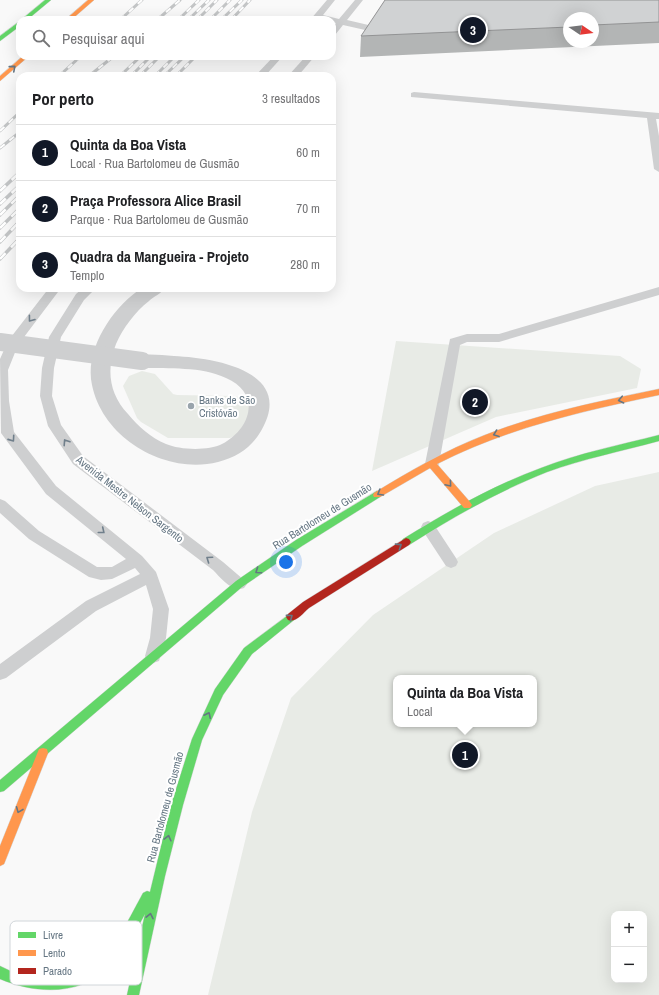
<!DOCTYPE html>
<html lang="pt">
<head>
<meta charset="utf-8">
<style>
  body { margin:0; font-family:"Archivo Narrow",sans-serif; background:#f6f6f6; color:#202124 }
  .controls { position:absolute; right:12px; bottom:12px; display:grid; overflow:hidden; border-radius:8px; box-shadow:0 4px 16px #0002 }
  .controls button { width:36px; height:36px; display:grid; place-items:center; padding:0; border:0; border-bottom:1px solid #e0e0e0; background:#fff; color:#202124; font:20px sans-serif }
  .compass { position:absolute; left:563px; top:12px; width:36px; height:36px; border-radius:50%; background:#fff; box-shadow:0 4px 16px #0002; rotate:103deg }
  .you { position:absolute; left:286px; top:562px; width:14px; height:14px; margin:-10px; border:3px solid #fff; border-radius:50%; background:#1a73e8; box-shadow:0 0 0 6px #1a73e833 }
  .badge { display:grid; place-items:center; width:26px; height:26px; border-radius:50%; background:#111827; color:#fff; font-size:13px; font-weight:700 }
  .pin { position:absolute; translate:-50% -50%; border:2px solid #fff; box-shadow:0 1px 4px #0006 }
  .popup { position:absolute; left:393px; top:675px; width:144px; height:52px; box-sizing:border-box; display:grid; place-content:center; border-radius:8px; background:#fff; filter:drop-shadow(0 1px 3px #0005); font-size:13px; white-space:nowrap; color:#757577 }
  .popup b { font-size:15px; color:#202124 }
  .popup::after { content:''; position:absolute; left:50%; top:100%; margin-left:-8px; border:8px solid transparent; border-top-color:#fff }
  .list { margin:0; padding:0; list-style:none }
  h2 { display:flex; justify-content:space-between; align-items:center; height:52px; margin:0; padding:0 16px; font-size:17px }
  h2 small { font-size:13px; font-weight:400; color:#757577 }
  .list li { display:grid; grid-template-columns:26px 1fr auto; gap:12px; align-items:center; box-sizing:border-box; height:56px; padding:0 16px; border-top:1px solid #e0e0e0 }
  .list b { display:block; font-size:15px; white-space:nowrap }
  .list p { margin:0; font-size:13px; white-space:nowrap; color:#757577 }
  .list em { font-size:13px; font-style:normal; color:#757577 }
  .icon { flex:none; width:22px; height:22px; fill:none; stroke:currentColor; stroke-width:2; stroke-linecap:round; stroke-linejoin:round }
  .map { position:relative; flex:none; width:659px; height:995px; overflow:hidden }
  .search { position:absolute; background:#fff; box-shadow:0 4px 16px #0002; left:16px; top:16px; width:320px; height:44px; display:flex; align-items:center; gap:10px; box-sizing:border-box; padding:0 14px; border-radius:12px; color:#757577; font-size:15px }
  .panel { position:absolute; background:#fff; box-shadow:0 4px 16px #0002; left:16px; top:72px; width:320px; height:220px; border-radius:12px }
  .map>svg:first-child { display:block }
</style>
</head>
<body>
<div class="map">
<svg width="659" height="995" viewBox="0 0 659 995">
  <rect width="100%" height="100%" fill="#f9f9f9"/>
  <!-- green -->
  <g fill="#e8ebe6" fill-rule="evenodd">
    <path d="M396 341 620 356 641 369 637 388 496 417 372 471Z"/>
    <path d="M142 371 155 374 173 394 177 395 234 396 243 398 248 403 251 418 238 434 230 438H168L141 422 137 418 123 386 129 376Z"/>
    <path d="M659 472V995H208L252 812 291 698 373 615 494 533 595 486ZM396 678H534V724H396ZM614 914H644V980H614Z"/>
  </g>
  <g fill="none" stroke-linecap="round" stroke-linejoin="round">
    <defs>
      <g id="fast">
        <path d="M45 0H51L27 20H21Z"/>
        <path d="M20 21V26L0 41V36Z"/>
        <path d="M659 435V441C622 451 583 459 547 472 499 491 453 517 409 545H403L401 542 403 539C447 512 492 486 541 468 579 453 620 445 659 435Z"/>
        <path d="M377 491 380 493 381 495 380 497 302 546 242 587 4 791 0 792V780L236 581 296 540Z"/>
        <path d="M291 613 294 614 296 617 294 620 252 654 223 695 202 740 183 805 165 876 139 995H127L145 914C135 932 126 951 113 966 82 995 38 995 0 979V966C9 970 18 975 28 978 94 995 117 941 143 893L147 891 150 892 171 805 192 739 215 689 244 648Z"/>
      </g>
      <g id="slow">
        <path d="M88 0H94L71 20H65Z"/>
        <path d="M23 56H29L0 81V76Z"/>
        <path d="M659 389V395C583 411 507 428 437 464L470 502 472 505 470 508H464L430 468 380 497H374L373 495 374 493C410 471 446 450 485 435 541 413 600 401 659 389Z"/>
        <path d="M43 748 47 749 48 753 4 864 0 866V846L39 749Z"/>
      </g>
      <path id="jam" d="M406 538 409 539 411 542 409 545 309 608C303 613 296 623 288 620L286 617 288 614 303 602Z"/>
    </defs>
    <!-- fast casing -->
    <use href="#fast" stroke="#d5d6d7" stroke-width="1"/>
    <!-- slow casing -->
    <use href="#slow" stroke="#d5d6d7" stroke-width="1"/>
    <!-- jam casing -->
    <use href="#jam" stroke="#d5d6d7" stroke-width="1"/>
    <!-- lane -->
    <g fill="#cecfd0" fill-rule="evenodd">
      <path d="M327 0H335L323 15 339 19 355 0H363L347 20 377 27 378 29 374 32 343 25 335 35 332 36V28L336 23 332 22V20H310Z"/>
      <path d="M274 56H283L265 76H255Z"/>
      <path d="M306 56H315L298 76H288Z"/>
      <path d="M414 92 659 113V119H656L659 136V172L654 169 647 118 411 97V93Z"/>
      <path d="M659 287V295L499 342H467L460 345 439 464 437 468 432 469 427 468 425 464 450 339 467 334H499Z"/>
      <path d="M49 288H61L18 345 8 370 9 401 14 432 56 486 142 556 156 572 169 609 166 638 159 661 153 663 147 661 145 656 150 638 153 609 146 585 96 611 6 678 0 680V664L86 601 140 574 135 568 112 579 101 580 89 577 29 539 0 513V499L5 501 39 531 97 567H112L126 559 46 494 1 433 0 359 8 341Z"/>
      <path d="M83 288H96L84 300 61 337 54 368 52 396 61 425 83 456 223 562 244 580 247 584 244 588C232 593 221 578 213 570L73 464 48 426 40 396 42 368 49 337 76 294Z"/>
      <path d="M428 521 433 523 456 558 458 562 456 566 451 568 446 566 423 531 421 527 423 523Z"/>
    </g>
    <!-- street -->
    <path fill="#cecfd0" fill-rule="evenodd" d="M142 288H165C161 294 154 296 149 301 135 312 123 328 116 344 106 369 109 394 128 414 138 426 151 438 166 444 180 450 208 451 222 444 252 428 261 393 226 378 201 366 169 369 142 368L135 366 132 361 135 356C147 353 161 355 174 356 215 358 296 371 261 431 251 448 237 457 218 462 166 475 103 439 92 385 84 350 113 306 142 288Z"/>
    <!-- fast -->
    <use href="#fast" fill="#63d668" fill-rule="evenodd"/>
    <!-- slow -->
    <use href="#slow" fill="#ff974d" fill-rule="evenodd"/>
    <!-- jam -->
    <use href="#jam" fill="#b3261e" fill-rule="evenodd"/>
    <defs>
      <g id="rail-far1">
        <path d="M120 20 142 0"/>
        <path d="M157 20 180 0"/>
        <path d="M178 20 199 0"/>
        <path d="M188 20 209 0"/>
        <path d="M197 20 217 0"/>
        <path d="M210 20 230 0"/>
        <path d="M221 20 242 0"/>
        <path d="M231 20 250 0"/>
        <path d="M59 76 81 56"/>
        <path d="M89 76 114 56"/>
        <path d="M120 76 141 56"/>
        <path d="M131 76 151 56"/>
        <path d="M140 76 160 56"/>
        <path d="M155 76 175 56"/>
        <path d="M164 76 185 56"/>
        <path d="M176 76 196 56"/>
        <path d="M0 131 20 112"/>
        <path d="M0 148 20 132"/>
        <path d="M18 174 20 172"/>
      </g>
      <g id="rail">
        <path d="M0 191 19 173"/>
        <path d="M0 204 20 185"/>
        <path d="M0 215 20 195"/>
        <path d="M0 228 20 208"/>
        <path d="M0 242 20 221"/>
        <path d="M0 259 20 238"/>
      </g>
    </defs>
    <!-- rail-far1 casing -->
    <use href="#rail-far1" stroke="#c3c5c6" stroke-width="3"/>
    <!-- rail casing -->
    <use href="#rail" stroke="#c3c5c6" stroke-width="3.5"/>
    <!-- rail-far1 -->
    <use href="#rail-far1" stroke="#fff" stroke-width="2" stroke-dasharray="6" stroke-linecap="butt"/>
    <!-- rail -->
    <use href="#rail" stroke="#fff" stroke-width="2.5" stroke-dasharray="8" stroke-linecap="butt"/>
    <!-- street-bridge -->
    <path stroke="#cecfd0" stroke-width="18" d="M0 342 142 361"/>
  </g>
  <!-- wall -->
  <path fill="#b3b5b5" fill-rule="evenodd" d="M659 0V43L360 57 361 36ZM569 18H593V42H569Z"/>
  <!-- building -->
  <path fill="#d0d2d3" stroke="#929394" d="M385 0H659V22L593 25V18H569V27L361 36Z"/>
  <!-- one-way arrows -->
  <defs><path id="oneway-chevron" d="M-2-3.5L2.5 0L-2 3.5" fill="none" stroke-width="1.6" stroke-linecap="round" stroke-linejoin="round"/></defs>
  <g stroke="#657683">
    <use href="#oneway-chevron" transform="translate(13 68) rotate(-41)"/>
    <use href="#oneway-chevron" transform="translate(621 400) rotate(168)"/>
    <use href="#oneway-chevron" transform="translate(496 434) rotate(160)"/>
    <use href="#oneway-chevron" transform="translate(449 484) rotate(50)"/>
    <use href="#oneway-chevron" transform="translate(380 493) rotate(149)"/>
    <use href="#oneway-chevron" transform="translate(399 546) rotate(-33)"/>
    <use href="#oneway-chevron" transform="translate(258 571) rotate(145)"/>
    <use href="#oneway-chevron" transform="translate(290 617) rotate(-36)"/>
    <use href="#oneway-chevron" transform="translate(208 715) rotate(-64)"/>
    <use href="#oneway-chevron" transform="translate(19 810) rotate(112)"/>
    <use href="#oneway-chevron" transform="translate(168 838) rotate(-76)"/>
    <use href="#oneway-chevron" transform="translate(150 916) rotate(-78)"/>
  </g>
  <g stroke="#707f8b">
    <use href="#oneway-chevron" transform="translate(31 319) rotate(127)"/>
    <use href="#oneway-chevron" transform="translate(12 439) rotate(55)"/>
    <use href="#oneway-chevron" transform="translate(66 442) rotate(-123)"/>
    <use href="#oneway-chevron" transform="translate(102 531) rotate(39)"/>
    <use href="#oneway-chevron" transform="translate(209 559) rotate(-145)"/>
  </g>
  <!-- markers -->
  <circle fill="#99a4ac" stroke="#fff" stroke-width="1.5" cx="191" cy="406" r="4"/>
  <g text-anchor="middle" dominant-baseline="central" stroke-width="4" stroke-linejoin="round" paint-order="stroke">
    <!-- poi labels -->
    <g font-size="11" fill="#657683" stroke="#fff" text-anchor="start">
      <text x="199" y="400">Banks de São<tspan x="199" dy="13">Cristóvão</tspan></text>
    </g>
    <!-- street labels -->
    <g font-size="11" fill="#657683" stroke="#fff">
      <text transform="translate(130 499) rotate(38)">Avenida Mestre Nelson Sargento</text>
      <text transform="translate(322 516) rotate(-32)">Rua Bartolomeu de Gusmão</text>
      <text transform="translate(165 807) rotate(-75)">Rua Bartolomeu de Gusmão</text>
    </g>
  </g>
  <!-- legend -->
  <rect x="10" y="921" width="132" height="64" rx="6" fill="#fff" stroke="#d1d6da" stroke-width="1"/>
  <rect x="18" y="932" width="18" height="6" fill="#63d668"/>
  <rect x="18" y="950" width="18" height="6" fill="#ff974d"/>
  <rect x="18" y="968" width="18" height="6" fill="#b3261e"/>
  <g font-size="11" fill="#657683">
    <text x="43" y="939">Livre</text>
    <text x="43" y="957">Lento</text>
    <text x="43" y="975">Parado</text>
  </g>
</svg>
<div class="controls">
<button>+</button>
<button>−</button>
</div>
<svg class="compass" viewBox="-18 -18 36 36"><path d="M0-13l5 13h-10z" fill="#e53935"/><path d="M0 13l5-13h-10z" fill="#757577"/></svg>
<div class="you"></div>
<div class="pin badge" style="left:465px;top:755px">1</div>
<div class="popup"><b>Quinta da Boa Vista</b>Local</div>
<div class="pin badge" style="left:475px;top:402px">2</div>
<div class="pin badge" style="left:473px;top:30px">3</div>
<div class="search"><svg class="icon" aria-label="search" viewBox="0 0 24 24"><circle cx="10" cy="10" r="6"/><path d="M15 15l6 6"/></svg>Pesquisar aqui</div>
<section class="panel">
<h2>Por perto<small>3 resultados</small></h2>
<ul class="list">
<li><span class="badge">1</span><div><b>Quinta da Boa Vista</b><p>Local · Rua Bartolomeu de Gusmão</p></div><em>60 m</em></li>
<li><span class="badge">2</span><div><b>Praça Professora Alice Brasil</b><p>Parque · Rua Bartolomeu de Gusmão</p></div><em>70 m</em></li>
<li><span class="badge">3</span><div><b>Quadra da Mangueira - Projeto</b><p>Templo</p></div><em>280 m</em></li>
</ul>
</section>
</div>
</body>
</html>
